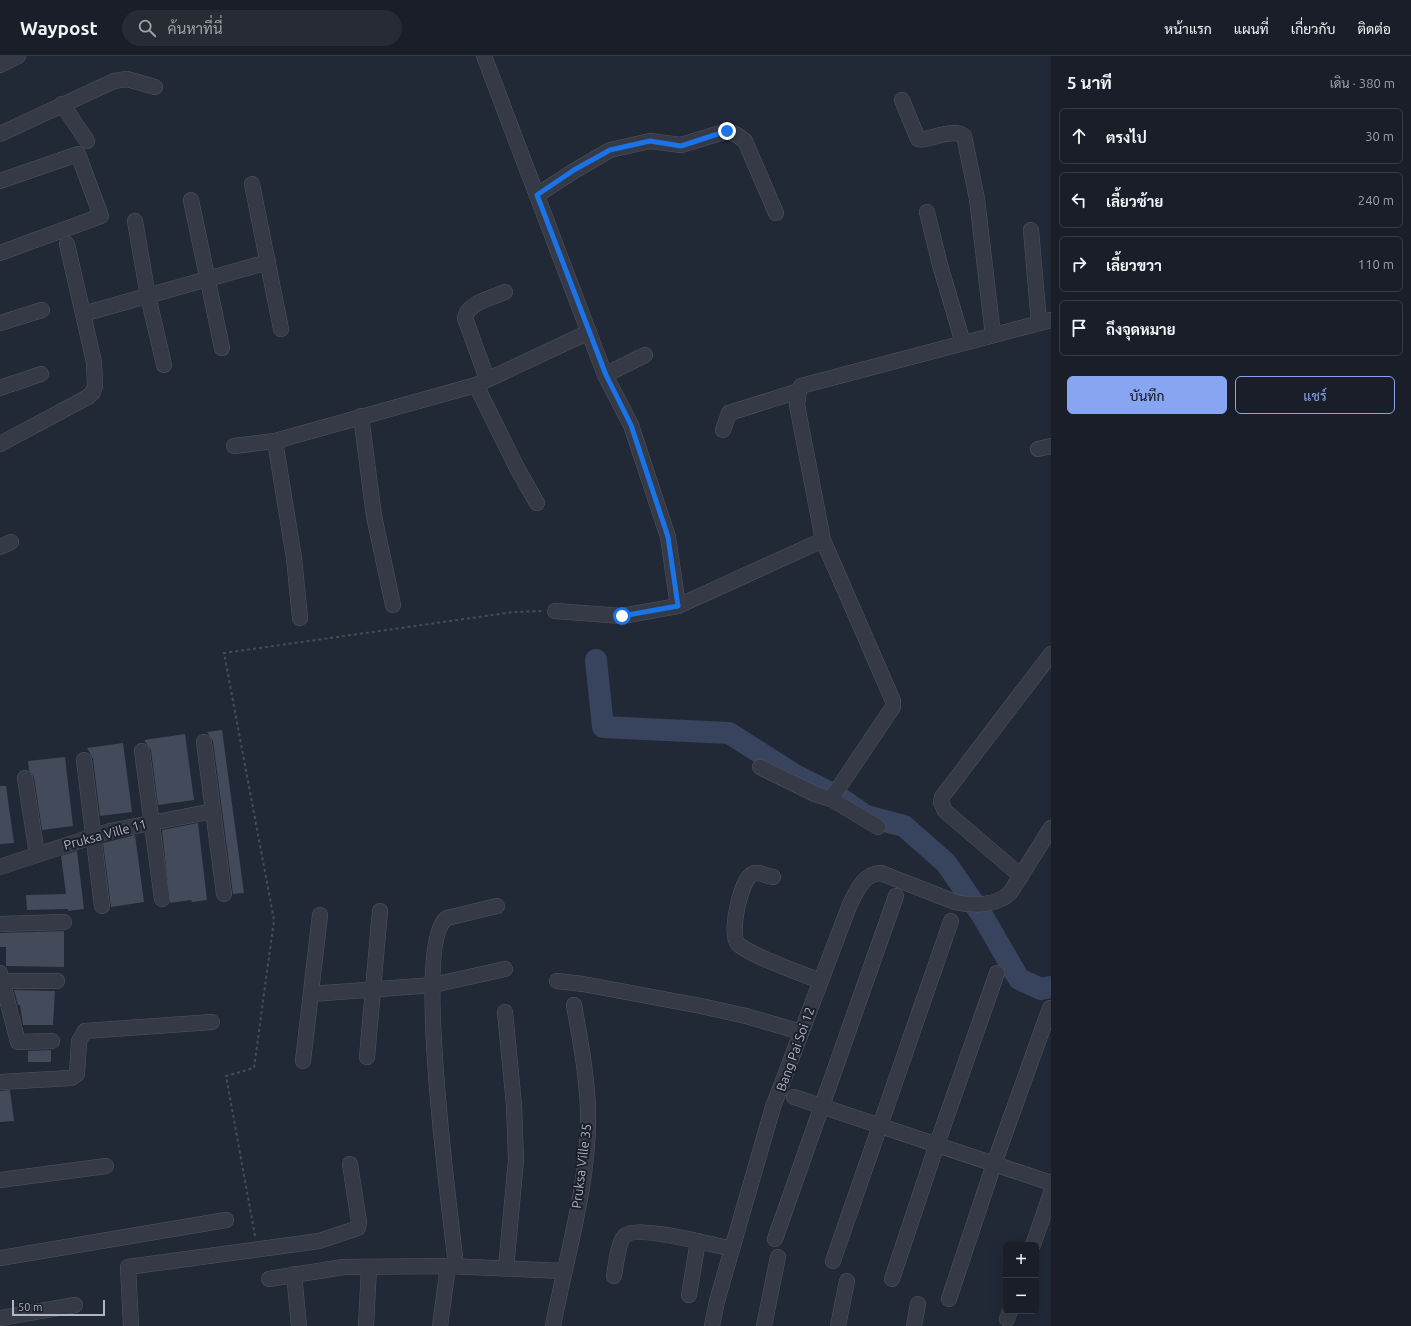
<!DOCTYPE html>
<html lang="th">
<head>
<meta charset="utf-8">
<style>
  body { margin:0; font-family:Ubuntu,Sarabun,sans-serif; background:#262b34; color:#f1f3f6 }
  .controls { position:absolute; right:12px; bottom:12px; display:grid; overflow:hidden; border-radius:6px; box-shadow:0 4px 16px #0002 }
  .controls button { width:36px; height:36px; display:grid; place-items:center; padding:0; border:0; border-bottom:1px solid #373c45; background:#191e28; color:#f1f3f6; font:20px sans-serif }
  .scale { position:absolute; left:12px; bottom:10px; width:93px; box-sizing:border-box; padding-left:4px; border:2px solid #afb5c3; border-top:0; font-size:11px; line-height:14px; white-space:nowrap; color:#afb5c3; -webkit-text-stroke:3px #1a1f2b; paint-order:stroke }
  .stop { position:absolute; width:12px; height:12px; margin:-9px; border:3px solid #1a73e8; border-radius:50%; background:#fff }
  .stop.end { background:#1a73e8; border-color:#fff; box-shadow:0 1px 4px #0008 }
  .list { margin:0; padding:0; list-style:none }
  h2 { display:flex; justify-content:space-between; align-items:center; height:52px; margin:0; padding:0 16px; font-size:17px }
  h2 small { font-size:13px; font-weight:400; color:#9fa2a8 }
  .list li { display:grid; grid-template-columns:26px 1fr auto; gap:12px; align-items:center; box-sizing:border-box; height:56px; margin:0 8px 8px; padding:0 8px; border:1px solid #373c45; border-radius:6px }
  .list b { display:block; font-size:15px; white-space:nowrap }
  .list em { font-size:13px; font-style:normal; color:#9fa2a8 }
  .actions { display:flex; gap:8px; padding:12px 16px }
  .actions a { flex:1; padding:9px 0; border:1px solid #87a5f0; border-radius:6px; text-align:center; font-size:14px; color:#87a5f0 }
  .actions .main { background:#87a5f0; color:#111 }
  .icon { flex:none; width:22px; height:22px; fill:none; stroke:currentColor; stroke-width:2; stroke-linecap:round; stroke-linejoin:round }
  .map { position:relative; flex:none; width:1051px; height:1270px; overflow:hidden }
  header { display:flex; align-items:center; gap:24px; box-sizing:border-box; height:56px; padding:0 20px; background:#191e28; border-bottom:1px solid #373c45 }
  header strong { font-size:19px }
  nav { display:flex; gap:22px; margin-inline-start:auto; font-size:14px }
  .search { width:280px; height:36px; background:#262b34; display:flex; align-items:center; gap:10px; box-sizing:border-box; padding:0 14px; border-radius:22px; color:#9fa2a8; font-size:15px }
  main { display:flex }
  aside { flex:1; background:#191e28 }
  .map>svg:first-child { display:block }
</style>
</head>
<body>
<header>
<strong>Waypost</strong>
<div class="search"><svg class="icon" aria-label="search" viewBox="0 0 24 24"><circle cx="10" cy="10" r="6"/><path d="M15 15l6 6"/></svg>ค้นหาที่นี่</div>
<nav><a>หน้าแรก</a><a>แผนที่</a><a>เกี่ยวกับ</a><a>ติดต่อ</a></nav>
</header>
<main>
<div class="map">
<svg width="1051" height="1270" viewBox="0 0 1051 1270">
  <rect width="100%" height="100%" fill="#212836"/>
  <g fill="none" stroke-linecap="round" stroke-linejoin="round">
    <!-- river -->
    <path stroke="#38445e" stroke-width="22" d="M596 604 603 671 729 677 795 719 837 740 866 760 904 770 946 807 982 859 1019 923 1041 933 1051 931"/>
  </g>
  <!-- building -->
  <g fill="#434b5a">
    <path d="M222 674 244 837 233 838 213 685 207 676Z"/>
    <path d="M185 678 194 744 158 749 151 694 144 684Z"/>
    <path d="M123 687 132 756 100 760 93 703 87 692Z"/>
    <path d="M65 701 73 770 42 774 34 721 29 714 28 705Z"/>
    <path d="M0 730H6L14 787 0 788Z"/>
    <path d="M198 767 207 844 192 846 191 844 170 847 162 774Z"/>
    <path d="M135 779 144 846 111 851 103 787Z"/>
    <path d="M77 795 84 853 68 855V853L27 854 26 839 66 838 61 800Z"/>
    <path d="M64 875V911L6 910V891H0V877Z"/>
    <path d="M14 934 55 935 53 969H23L20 949H18Z"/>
    <path d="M51 994V1006H28V995Z"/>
    <path d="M10 1034 14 1065 0 1066V1035Z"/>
  </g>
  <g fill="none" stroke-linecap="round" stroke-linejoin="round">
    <defs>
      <g id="minor">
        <path d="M484 0 605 319 631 369 668 481 678 550 823 484"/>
        <path d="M0 9 18 0"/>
        <path d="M902 44 918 83C927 86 951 71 964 80L977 143 993 279"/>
        <path d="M62 48 87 85"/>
        <path d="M0 78 114 25 127 23 155 31"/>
        <path d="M0 125 78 98 101 160 0 197"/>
        <path d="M252 128 281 273"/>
        <path d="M537 139 574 115 610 94 650 85 681 89 727 75 737 79 745 85 776 157"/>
        <path d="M191 144 222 292"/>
        <path d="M927 156 940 209 963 287"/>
        <path d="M135 165 148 240 164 309"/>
        <path d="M1031 174 1039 267"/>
        <path d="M83 258 268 206"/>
        <path d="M0 267 42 254"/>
        <path d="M605 319 645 299"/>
        <path d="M487 323 465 262C467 247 492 242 505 236"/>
        <path d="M476 329 517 412 537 447"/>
        <path d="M0 332 41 318"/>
        <path d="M361 360 374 460 393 549"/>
        <path d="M723 374 729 357 799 335"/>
        <path d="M275 385 294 502 300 562"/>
        <path d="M0 388 88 341 93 336 95 330 94 306 67 188"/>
        <path d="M234 390 275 385 476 329 589 276"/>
        <path d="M1038 393 1051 390"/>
        <path d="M0 491 11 486"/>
        <path d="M555 555 622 560 678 550"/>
        <path d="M204 686 224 838"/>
        <path d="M142 695 162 843"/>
        <path d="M84 704 102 850"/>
        <path d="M760 711 815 738 831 743 893 651V645L823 484 797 349 799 335 801 330 1051 264"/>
        <path d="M25 722 37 798"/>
        <path d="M831 743 878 771"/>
        <path d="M0 811 110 775 213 755"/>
        <path d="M1021 820 945 755 941 746 942 741 1051 598"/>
        <path d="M773 821C767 820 757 815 752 818 740 826 729 878 738 888 749 899 803 918 820 925"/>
        <path d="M0 868 64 866"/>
        <path d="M0 917 18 986 52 985"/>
        <path d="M2 925H57"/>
        <path d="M557 925 583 928 701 950 746 960 801 976"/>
        <path d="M311 938 433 929 505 913"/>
        <path d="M505 956 514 1049 516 1104 506 1212"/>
        <path d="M367 1001 380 855"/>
        <path d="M303 1005 320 859"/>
        <path d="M0 1026 71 1022 77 1018 79 985 85 975 212 966"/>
        <path d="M794 1041 1051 1127"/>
        <path d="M0 1124 106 1110"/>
        <path d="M775 1183 896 840"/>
        <path d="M1033 1189 1051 1137"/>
        <path d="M0 1202 226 1164"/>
        <path d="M833 1205 951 865"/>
        <path d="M456 1210C451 1160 412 885 447 862L497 850"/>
        <path d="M294 1218 299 1270"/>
        <path d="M614 1220C616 1210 618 1184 626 1179 639 1169 713 1189 732 1193"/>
        <path d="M269 1223 343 1211 448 1210 563 1215"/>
        <path d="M892 1223 937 1088 997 917"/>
        <path d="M689 1239 698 1185"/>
        <path d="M949 1243 994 1108 1050 952"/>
        <path d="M0 1262 75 1249"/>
        <path d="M1007 1263 1010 1255"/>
        <path d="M131 1270 128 1211 319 1185 358 1172 359 1166 350 1108"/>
        <path d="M366 1270 369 1211"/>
        <path d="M440 1270 448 1210"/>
        <path d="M553 1270C566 1201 590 1125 588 1054 587 1019 580 983 574 949"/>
        <path d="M712 1270 717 1245 773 1051 850 848C858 833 863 818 881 817L955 846C973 850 996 850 1010 837L1051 772"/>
        <path d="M764 1270 778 1201"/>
        <path d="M838 1270 847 1225"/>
        <path d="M914 1270 918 1248"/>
      </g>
    </defs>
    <!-- minor casing -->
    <use href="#minor" stroke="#4f5561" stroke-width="16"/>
    <!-- path -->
    <path stroke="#415054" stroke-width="2" stroke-dasharray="3 3" stroke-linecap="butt" d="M255 1180 226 1020 254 1012 274 864 224 597 514 556 542 555"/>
    <!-- minor -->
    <use href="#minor" stroke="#353a46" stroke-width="15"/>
  </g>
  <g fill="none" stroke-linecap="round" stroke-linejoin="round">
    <!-- route -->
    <path stroke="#1a73e8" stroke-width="5" d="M622 560 678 550 668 481 631 369 606 319 537 139 574 114 610 94 650 85 681 90 727 75"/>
  </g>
  <g text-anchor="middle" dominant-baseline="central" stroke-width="4" stroke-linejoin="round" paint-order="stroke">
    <!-- street labels -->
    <g font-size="13" fill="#afb5c3" stroke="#1a1f2b">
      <text transform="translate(105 778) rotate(-15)">Pruksa Ville 11</text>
      <text transform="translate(795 993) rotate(-70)">Bang Pai Soi 12</text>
      <text transform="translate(581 1110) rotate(-83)">Pruksa Ville 35</text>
    </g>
  </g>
</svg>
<div class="controls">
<button>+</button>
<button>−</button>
</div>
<div class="scale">50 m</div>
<div class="stop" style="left:622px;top:560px"></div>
<div class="stop end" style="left:727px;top:75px"></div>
</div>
<aside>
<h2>5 นาที<small>เดิน · 380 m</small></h2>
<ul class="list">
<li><svg class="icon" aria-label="ahead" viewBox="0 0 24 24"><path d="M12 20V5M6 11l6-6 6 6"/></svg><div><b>ตรงไป</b></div><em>30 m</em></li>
<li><svg class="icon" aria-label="left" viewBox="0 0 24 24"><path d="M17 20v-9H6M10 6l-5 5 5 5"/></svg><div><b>เลี้ยวซ้าย</b></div><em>240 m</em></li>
<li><svg class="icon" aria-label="right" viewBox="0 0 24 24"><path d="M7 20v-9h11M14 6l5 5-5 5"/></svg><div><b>เลี้ยวขวา</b></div><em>110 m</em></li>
<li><svg class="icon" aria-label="arrive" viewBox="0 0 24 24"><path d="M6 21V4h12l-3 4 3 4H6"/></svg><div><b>ถึงจุดหมาย</b></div></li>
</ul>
<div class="actions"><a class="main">บันทึก</a><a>แชร์</a></div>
</aside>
</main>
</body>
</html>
